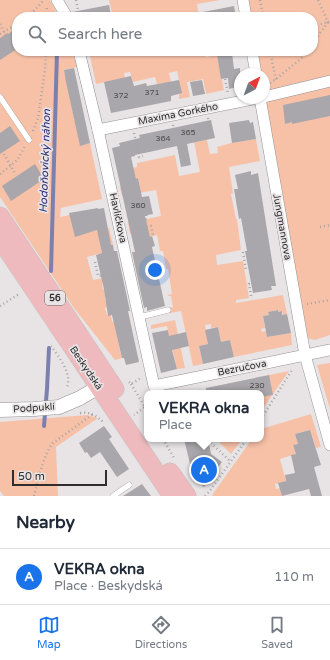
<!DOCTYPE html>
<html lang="en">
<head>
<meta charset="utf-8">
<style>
  body { margin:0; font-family:"Varela Round",sans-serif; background:#f2f2f3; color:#1f2937 }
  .compass { position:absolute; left:234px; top:68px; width:36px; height:36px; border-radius:50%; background:#fff; box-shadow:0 1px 3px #0004; rotate:41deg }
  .scale { position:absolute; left:12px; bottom:10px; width:95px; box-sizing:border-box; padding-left:4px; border:2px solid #2f2d2e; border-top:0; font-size:11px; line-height:14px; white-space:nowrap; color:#2f2d2e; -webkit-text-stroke:3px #e8e4e6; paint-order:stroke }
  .you { position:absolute; left:155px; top:270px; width:14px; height:14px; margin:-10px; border:3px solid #fff; border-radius:50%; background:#1a73e8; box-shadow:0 0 0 6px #1a73e833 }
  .badge { display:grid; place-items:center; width:26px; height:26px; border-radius:50%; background:#1a73e8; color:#fff; font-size:13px; font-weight:700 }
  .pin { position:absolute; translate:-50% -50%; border:2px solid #fff; box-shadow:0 1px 4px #0006 }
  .popup { position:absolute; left:144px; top:390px; width:120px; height:52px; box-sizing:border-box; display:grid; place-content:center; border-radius:8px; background:#fff; filter:drop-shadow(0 1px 3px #0005); font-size:13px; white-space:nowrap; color:#747a83 }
  .popup b { font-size:15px; color:#1f2937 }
  .popup::after { content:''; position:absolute; left:50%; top:100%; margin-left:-8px; border:8px solid transparent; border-top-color:#fff }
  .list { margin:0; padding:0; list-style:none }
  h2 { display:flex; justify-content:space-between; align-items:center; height:52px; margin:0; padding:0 16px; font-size:17px }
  h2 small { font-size:13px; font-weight:400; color:#747a83 }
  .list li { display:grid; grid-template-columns:26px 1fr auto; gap:12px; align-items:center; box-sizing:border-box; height:56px; padding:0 16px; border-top:1px solid #e0e1e3 }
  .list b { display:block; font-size:15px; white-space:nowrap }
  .list p { margin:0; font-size:13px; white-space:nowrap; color:#747a83 }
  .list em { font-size:13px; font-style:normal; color:#747a83 }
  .icon { flex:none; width:22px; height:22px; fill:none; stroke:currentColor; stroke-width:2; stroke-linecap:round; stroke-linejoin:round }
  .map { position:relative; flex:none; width:330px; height:496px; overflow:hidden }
  .search { position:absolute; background:#fff; box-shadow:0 1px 3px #0004; left:12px; right:12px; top:12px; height:44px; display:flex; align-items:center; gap:10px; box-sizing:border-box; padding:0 14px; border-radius:16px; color:#747a83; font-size:15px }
  .sheet { height:108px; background:#fff }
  nav { display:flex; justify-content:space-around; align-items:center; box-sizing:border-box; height:56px; border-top:1px solid #e0e1e3; background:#fff; font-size:11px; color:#747a83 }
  nav a { display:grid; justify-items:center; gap:2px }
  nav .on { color:#1a73e8 }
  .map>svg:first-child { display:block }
</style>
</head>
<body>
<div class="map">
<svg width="330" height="496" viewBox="0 0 330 496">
  <rect width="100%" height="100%" fill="#e8e4e6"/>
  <!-- green -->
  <g fill="#f7c1a8">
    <path d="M0 0H50L59 17H17V51H72L77 67 64 70 80 145 90 143 102 199 61 208 60 217 84 212 88 232 109 228 113 245 101 248 102 253 87 257 93 280 103 278 105 283H102L103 289H106L108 297H105L106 302 110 306 105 308 107 315H111L112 322 115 321V327L122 358 115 360 74 308 0 197Z"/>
    <path d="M109 0H220L197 4 199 17H113Z"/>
    <path d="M248 0H330V335L315 340 307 338 264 92V74H261L257 51H313V17H251Z"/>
    <path d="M110 51H205L206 57 217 55 224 90 206 94 203 79 188 82H187L190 97 179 99V80L177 71 169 73 171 82 157 84 155 77 133 82 130 72 124 73 125 78 96 84 90 56Z"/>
    <path d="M256 139 260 161 229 167 233 193 231 194 236 219H237L241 250 216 255 217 265 243 261 249 298 236 300V303L283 295 287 314 283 315 282 311 278 312V310L268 312 269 315 263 316 265 328 261 329 262 332 266 331 267 337 291 333 292 345 234 357 230 340 221 342 218 327 211 328V324L205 325 208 344 199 346 203 364 193 366 181 311 170 313 169 308 173 307 171 296H168V295L172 294 168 269H166L163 251H160L157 235 150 237 148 230 130 234 128 223 161 216 156 190 122 196 120 187 134 184 140 185 138 179H136L133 168 137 167V163L175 155 179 176 200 172 194 142 207 140 210 154 218 153 217 147 231 143Z"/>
    <path d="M175 320 185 368 177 369 167 326 151 329V325Z"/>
    <path d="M330 363V409L317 365Z"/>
    <path d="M289 371 261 411V397L269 375Z"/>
    <path d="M311 414 321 447 316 448 310 430 295 434 298 444 293 445 296 454 280 459 286 481 275 484 276 489 280 488 282 496H213L212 495 252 439H261V429Z"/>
    <path d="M87 415 98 418 56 447 58 496H4L0 491V422Z"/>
    <path d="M216 439H237L240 442 231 454Z"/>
  </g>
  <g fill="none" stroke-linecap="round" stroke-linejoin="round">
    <!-- stream -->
    <g stroke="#7b80ad" stroke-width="4">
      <path d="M51 271 57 51"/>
      <path d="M44 426 47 389 49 348"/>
    </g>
  </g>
  <!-- building -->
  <g fill="#a9a7ab">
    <path d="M109 5 111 16 105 17H74L72 12Z"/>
    <path d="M234 6 236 17H204L203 12Z"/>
    <path d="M17 28V49L0 60V38L7 33 8 34Z"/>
    <path d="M232 53 234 69 240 68V86L229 89 228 78 221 79 217 55Z"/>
    <path d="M74 68 90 143 80 146 66 82 64 70Z"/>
    <path d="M131 76 134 86 146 83 147 86 179 80 182 93 171 96V101L111 113 104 82Z"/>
    <path d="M202 80 205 94 193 96 190 82Z"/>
    <path d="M330 95V116L292 124V122L285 124 283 105Z"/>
    <path d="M211 120 215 138 187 144 191 165 181 167 177 146 135 155V156L131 157 136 179 138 178 142 197 149 196 153 214 147 215 148 216H145L150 237 152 236 155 246 152 247 165 306 147 311V307L144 308 132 252H135L112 148 120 146 119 143 140 138 139 135Z"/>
    <path d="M249 120 250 123 253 122 256 139 232 143 229 123Z"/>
    <path d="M10 126 20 141 0 154V133Z"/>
    <path d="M35 164 44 179 11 201 2 186Z"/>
    <path d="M251 171V175L258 173 276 286H271L272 290 253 293 245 251H247L241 218 239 219 234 189H238L235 175Z"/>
    <path d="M98 208V209L104 208 111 245H113L114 251H117L130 311H128L139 362 126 365 124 358H122L112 315 108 316 104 289 96 255 102 253 97 230 75 237 69 213Z"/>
    <path d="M278 310V312L282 311V315L287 314 291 333 267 337 263 316 269 315 268 312Z"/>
    <path d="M218 327 221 342 230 340 234 357 203 364 199 346 208 344 205 330Z"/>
    <path d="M168 330 169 336 186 332 189 346 172 350 177 369 161 373 152 333Z"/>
    <path d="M269 375 273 395 261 397V393H206V388Z"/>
    <path d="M104 426 112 437 109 439 129 469 117 477 100 452 91 458 87 452 85 453 79 443Z"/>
    <path d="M310 430 321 465 314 467 322 496H311L309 489 282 496 278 483 286 481 285 475 295 473 291 455 296 454 293 445 298 444 295 434Z"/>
    <path d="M184 439H208L211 454 222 462 204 487 196 479 192 472Z"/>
    <path d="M142 484 151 496H123Z"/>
  </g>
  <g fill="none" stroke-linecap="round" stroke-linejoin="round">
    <defs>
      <g id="service">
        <path d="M0 97 29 140"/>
        <path d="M140 317 168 310"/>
        <path d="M113 496 129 485"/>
      </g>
      <g id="minor">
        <path d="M57 0 67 17"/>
        <path d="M243 0 246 17"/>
        <path d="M79 51 98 130 154 386 330 350"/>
        <path d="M252 51 256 74"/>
        <path d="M264 97 330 81"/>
        <path d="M260 98 305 355 330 445"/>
        <path d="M98 130 258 98"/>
      </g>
      <path id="tertiary" d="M0 410 34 409 59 407 80 398 107 382"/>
      <g id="primary">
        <path d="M0 216 115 389"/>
        <path d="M0 239 172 496"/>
        <path d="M170 472 187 496"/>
      </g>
    </defs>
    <!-- service casing -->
    <use href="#service" stroke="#948f92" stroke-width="6"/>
    <!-- minor casing -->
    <use href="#minor" stroke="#948f92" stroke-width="12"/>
    <!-- tertiary casing -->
    <use href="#tertiary" stroke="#948f92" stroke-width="15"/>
    <!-- primary casing -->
    <use href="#primary" stroke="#c1c0c0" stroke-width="19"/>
    <!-- path -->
    <g stroke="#a8a5a6" stroke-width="2.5" stroke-dasharray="1 3" stroke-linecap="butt">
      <path d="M76 0 78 11"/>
      <path d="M260 0 263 17"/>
      <path d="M318 0 328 22 330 21"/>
      <path d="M28 17 44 0"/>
      <path d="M46 17 47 6"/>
      <path d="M0 24 5 34"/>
      <path d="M313 26 328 22 313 43"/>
      <path d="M0 34 17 24"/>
      <path d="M270 51 276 80"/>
      <path d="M225 79 228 93"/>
      <path d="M270 83 276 79 304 56 307 51"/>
      <path d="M208 118 212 137"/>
      <path d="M173 125 178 148 187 146"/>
      <path d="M33 131 38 118 45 70 46 51"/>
      <path d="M134 133 139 157 143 156"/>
      <path d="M4 154 16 175"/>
      <path d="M0 174 10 166 18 159 25 146"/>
      <path d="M130 223 148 219"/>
      <path d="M320 227 330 225"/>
      <path d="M131 230 151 226 153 235"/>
      <path d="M243 252 246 271"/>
      <path d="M95 262 98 276 118 272"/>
      <path d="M114 279 120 277"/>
      <path d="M251 296 249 284H255"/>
      <path d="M307 304 330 300"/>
      <path d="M0 306 19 294"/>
      <path d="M51 346C59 357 74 376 66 389"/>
      <path d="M129 382 131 384 141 378"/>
      <path d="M131 384 145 407 134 415"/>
      <path d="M147 404 145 407 147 412"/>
      <path d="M80 413C91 412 96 415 104 423"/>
      <path d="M261 419 292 370"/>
      <path d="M163 439 174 458"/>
      <path d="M208 440 231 462"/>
      <path d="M34 496C38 481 43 455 53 443L93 414"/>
      <path d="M205 496 209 492 247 439"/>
    </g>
    <!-- service -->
    <use href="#service" stroke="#fff" stroke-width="5.5"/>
    <!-- minor -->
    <use href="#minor" stroke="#fff" stroke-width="11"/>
    <!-- tertiary -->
    <use href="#tertiary" stroke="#fff" stroke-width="14"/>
    <!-- primary -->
    <use href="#primary" stroke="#efbabe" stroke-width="18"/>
  </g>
  <g text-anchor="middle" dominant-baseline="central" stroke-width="3.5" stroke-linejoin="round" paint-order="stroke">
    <!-- number labels -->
    <g font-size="8" fill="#4e4c4d">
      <text x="152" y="92">371</text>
      <text x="121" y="95">372</text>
      <text x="188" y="132">365</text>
      <text x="163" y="138">364</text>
      <text x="138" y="205">360</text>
      <text x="257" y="385">230</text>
    </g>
    <!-- shield labels -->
    <rect fill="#e8e4e6" stroke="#666465" stroke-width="1" x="45" y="291" width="20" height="14" rx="3"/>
    <g font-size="9" font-weight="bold" fill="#2f2d2e">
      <text x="55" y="298">56</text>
    </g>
    <!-- street labels -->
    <g font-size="10" fill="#2f2d2e" stroke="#e8e4e6">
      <text transform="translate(178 114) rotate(-11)">Maxima Gorkého</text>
      <text transform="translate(118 218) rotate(78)">Havlíčkova</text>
      <text transform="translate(282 227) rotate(80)">Jungmannova</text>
      <text transform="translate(86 368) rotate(56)">Beskydská</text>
      <text transform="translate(242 368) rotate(-11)">Bezručova</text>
      <text transform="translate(34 408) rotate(-4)">Podpuklí</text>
    </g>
    <!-- water labels -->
    <g font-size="11" font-style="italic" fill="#2f2d77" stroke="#e8e4e6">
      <text transform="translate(45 161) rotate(-88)">Hodoňovický náhon</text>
    </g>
  </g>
</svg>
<svg class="compass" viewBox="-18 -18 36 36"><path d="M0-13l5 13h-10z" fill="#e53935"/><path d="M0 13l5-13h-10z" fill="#747a83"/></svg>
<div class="scale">50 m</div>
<div class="you"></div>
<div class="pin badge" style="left:204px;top:470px">A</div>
<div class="popup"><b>VEKRA okna</b>Place</div>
<div class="search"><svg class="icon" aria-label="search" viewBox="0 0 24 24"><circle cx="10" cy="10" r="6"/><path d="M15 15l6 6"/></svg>Search here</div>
</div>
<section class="sheet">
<h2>Nearby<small></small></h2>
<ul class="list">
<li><span class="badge">A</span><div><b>VEKRA okna</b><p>Place · Beskydská</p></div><em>110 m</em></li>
</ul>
</section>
<nav>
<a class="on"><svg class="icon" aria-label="map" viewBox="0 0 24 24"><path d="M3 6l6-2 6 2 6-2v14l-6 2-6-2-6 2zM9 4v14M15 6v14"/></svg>Map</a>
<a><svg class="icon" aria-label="directions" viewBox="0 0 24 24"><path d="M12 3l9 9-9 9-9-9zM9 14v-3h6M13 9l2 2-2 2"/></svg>Directions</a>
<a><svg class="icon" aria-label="saved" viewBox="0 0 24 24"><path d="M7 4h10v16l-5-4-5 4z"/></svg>Saved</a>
</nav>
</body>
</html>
